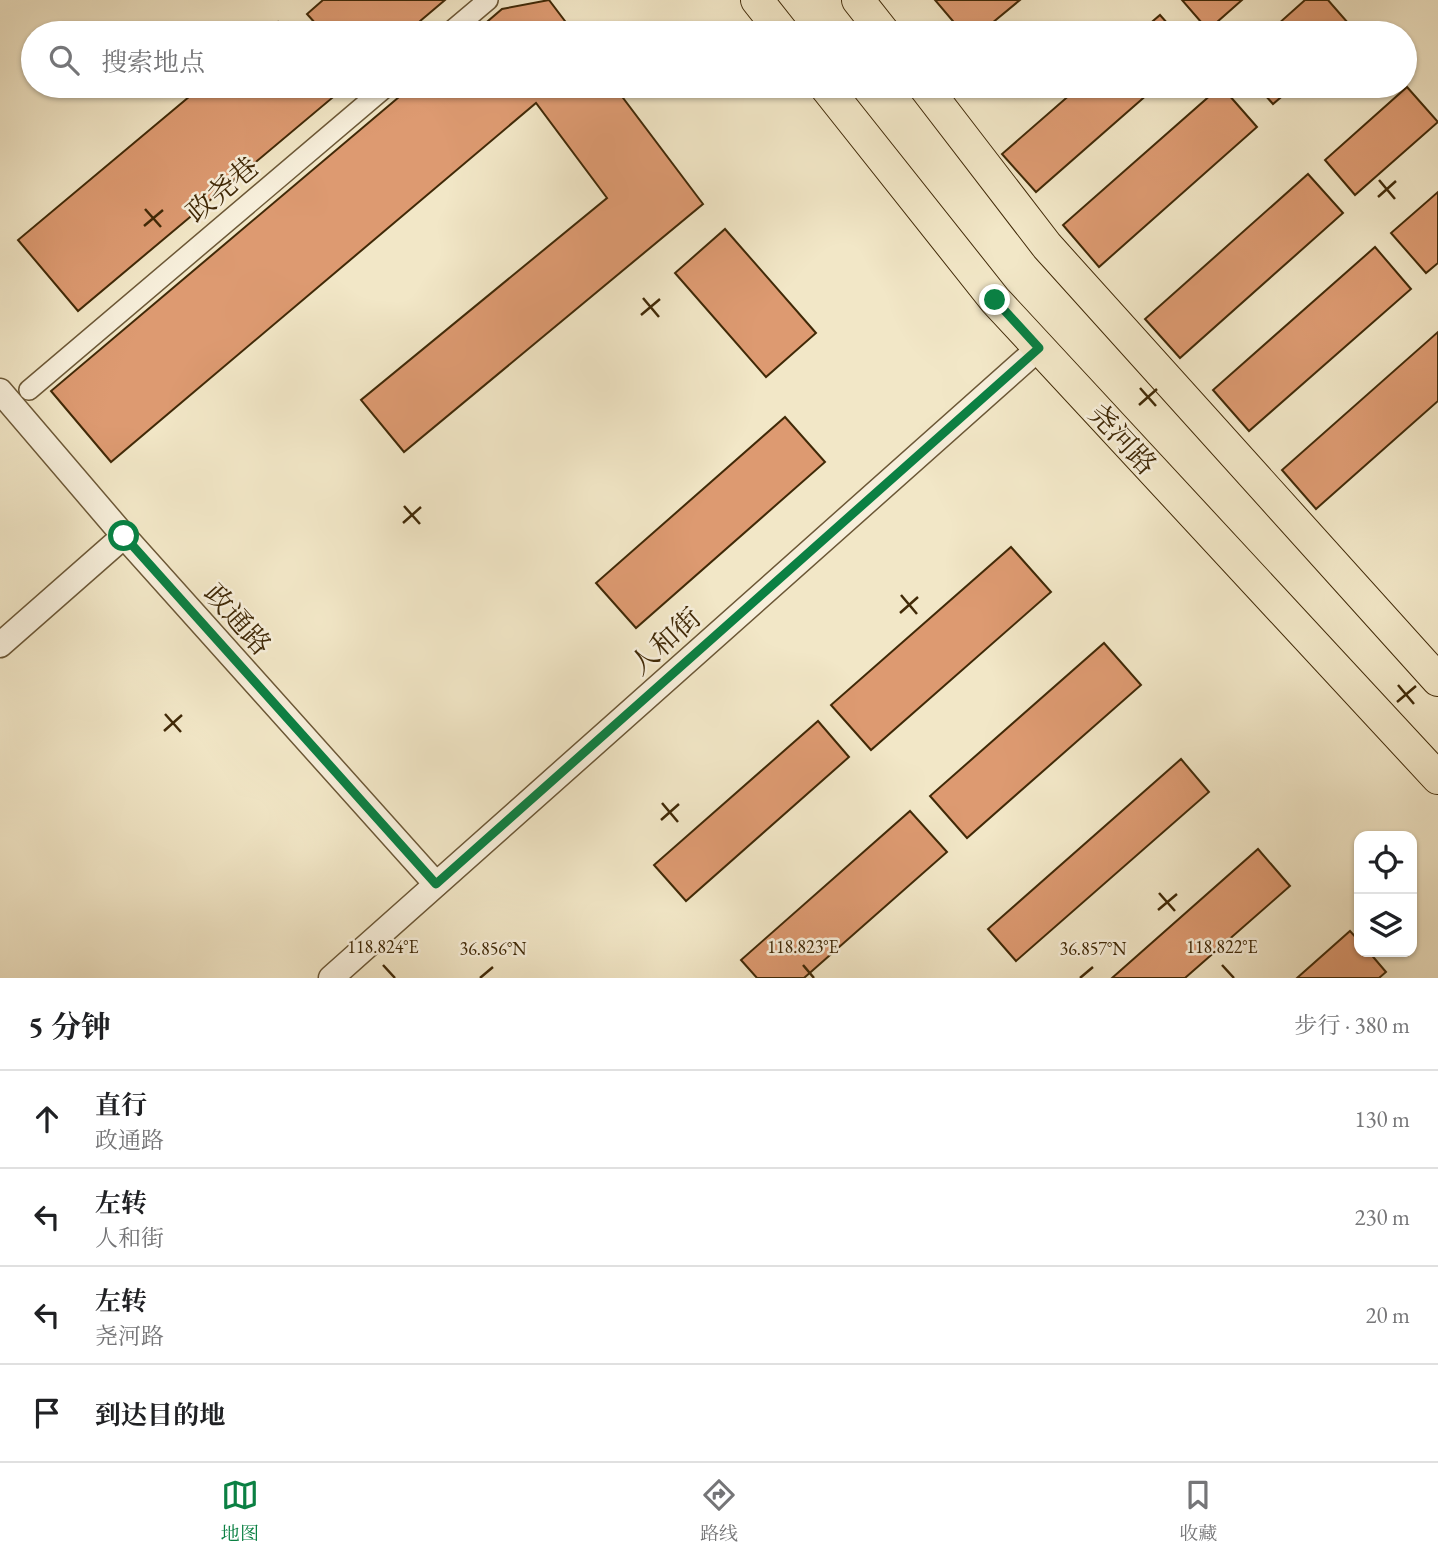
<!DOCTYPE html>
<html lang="zh">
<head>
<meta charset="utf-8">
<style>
  body { margin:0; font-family:"EB Garamond","Noto Serif SC",serif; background:#f6f6f6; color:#202124 }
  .controls { position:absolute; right:21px; bottom:21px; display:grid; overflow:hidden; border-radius:14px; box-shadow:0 2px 5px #0004 }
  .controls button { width:63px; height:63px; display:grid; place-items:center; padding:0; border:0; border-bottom:2px solid #e0e0e0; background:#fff; color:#202124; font:35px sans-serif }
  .stop { position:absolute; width:21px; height:21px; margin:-16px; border:5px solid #0b8043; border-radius:50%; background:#fff }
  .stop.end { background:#0b8043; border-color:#fff; box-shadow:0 2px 7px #0008 }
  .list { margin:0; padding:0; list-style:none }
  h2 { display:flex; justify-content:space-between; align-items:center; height:91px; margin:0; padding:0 28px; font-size:30px }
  h2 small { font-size:23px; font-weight:400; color:#757577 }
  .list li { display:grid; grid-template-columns:46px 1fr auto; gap:21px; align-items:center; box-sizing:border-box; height:98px; padding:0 28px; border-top:2px solid #e0e0e0 }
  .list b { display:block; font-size:26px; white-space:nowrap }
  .list p { margin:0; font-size:23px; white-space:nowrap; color:#757577 }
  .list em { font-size:23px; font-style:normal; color:#757577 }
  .icon { flex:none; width:38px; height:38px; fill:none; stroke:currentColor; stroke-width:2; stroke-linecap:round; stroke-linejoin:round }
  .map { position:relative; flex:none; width:1438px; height:978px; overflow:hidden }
  .search { position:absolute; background:#fff; box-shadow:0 2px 5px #0004; left:21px; right:21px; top:21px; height:77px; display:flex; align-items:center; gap:18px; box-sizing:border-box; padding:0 24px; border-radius:38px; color:#757577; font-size:26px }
  .sheet { height:483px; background:#fff }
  nav { display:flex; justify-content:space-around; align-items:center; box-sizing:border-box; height:98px; border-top:2px solid #e0e0e0; background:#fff; font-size:19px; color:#757577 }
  nav a { display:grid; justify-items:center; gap:4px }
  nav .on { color:#0b8043 }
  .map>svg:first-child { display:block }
</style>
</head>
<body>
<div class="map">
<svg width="1438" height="978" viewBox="0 0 1438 978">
  <rect width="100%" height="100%" fill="#f2e7c7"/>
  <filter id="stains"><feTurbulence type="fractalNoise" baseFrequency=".00286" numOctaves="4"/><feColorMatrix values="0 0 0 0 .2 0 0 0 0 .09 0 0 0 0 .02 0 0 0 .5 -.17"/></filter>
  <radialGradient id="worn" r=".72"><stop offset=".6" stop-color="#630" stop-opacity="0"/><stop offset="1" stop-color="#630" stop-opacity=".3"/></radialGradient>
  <!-- building -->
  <g fill="#dd9a71" stroke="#402907" stroke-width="2">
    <path d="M323 0H445L406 33H324L307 14Z"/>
    <path d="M549 0 574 33H474L502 9Z"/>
    <path d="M935 0H1020L980 33H963Z"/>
    <path d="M1182 0H1242L1208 30Z"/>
    <path d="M1305 0H1328L1355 31 1353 33H1268Z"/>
    <path d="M1160 15 1176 33H1139Z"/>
    <path d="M278 22 287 33H264Z"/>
    <path d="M202 86H332L338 93 78 311 18 240Z"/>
    <path d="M412 86H614L703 204 404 452 361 400 607 198 536 103 111 462 51 391Z"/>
    <path d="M1080 86H1157L1036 192 1002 154Z"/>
    <path d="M1221 86 1257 127 1099 267 1063 225Z"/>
    <path d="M1257 86H1294L1273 104Z"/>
    <path d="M1407 87 1438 122 1355 195 1325 160Z"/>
    <path d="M1308 174 1343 213 1180 358 1145 319Z"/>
    <path d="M1438 192V263L1426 273 1391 233Z"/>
    <path d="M725 229 816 333 766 377 675 273Z"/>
    <path d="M1375 247 1411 289 1249 431 1213 390Z"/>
    <path d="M1438 332V401L1316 509 1282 470Z"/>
    <path d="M785 417 825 462 636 628 596 583Z"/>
    <path d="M1011 547 1051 592 871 750 831 705Z"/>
    <path d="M1104 643 1141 685 967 838 930 796Z"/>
    <path d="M818 721 849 757 686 901 654 865Z"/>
    <path d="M1181 759 1209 792 1016 961 988 929Z"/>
    <path d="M910 811 947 852 804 978H757L741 960Z"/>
    <path d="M1258 849 1290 886 1185 978H1112Z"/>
    <path d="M1350 931 1359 941V952H1369L1386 972 1379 978H1297Z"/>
  </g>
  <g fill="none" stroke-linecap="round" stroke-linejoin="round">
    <defs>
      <g id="minor">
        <path d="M449 33 488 0"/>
        <path d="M29 390 387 86"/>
      </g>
      <g id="tertiary">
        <path d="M0 391 124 536 436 884"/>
        <path d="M0 645 124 536"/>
        <path d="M331 978 1039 348"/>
      </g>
      <g id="primary">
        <path d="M757 0 783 33"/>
        <path d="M858 0 884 33"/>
        <path d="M825 86 995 300 1438 778"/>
        <path d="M924 86 1047 246 1438 680"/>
      </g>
    </defs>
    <!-- minor casing -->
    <use href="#minor" stroke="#6c5837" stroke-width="22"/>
    <!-- tertiary casing -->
    <use href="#tertiary" stroke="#6c5837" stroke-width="27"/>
    <!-- primary casing -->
    <use href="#primary" stroke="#402907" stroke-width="34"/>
    <!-- minor -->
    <use href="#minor" stroke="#f7efdb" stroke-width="19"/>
    <!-- tertiary -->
    <use href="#tertiary" stroke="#f7efdb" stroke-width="24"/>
    <!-- primary -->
    <use href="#primary" stroke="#f2e7c7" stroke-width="32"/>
  </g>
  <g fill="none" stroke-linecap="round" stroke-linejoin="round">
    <!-- route -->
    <path stroke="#0b8043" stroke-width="9" d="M124 536 436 884 1039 348 995 300"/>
  </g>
  <!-- ticks -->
  <path fill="none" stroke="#402907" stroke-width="2.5" d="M1379 180 1395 199M1378 197 1396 181M145 209 161 227M144 226 163 210M643 298 659 317M641 315 660 299M1140 388 1156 406M1139 405 1157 389M404 506 420 524M403 523 421 507M901 595 917 614M900 613 918 597M1398 685 1414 704M1397 702 1416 686M165 714 181 732M164 731 182 715M662 803 678 822M661 820 679 804M1159 893 1175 911M1158 910 1177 894M383 965 395 978M803 965 814 978M1222 965 1234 978M480 978 493 967M1080 978 1093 967"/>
  <g text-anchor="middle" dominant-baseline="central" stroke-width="5" stroke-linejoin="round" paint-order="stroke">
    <!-- street labels -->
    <g font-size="28" fill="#402907" stroke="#f7efdb">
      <text transform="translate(222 189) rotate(-40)">政尧巷</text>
      <text transform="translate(1123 439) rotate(47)">尧河路</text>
      <text transform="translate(238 619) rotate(48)">政通路</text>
      <text transform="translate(665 641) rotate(-42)">人和街</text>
    </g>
  </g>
  <g font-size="18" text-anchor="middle" fill="#402907" stroke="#f7efdb" stroke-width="5" stroke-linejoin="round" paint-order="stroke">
    <text x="383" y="953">118.824°E</text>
    <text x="803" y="953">118.823°E</text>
    <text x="1222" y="953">118.822°E</text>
    <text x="493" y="955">36.856°N</text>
    <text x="1093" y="955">36.857°N</text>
  </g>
  <rect width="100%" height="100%" filter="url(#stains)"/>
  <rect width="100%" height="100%" fill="url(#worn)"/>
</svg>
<div class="controls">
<button><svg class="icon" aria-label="locate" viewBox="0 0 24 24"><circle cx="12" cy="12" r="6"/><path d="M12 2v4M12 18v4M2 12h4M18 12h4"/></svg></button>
<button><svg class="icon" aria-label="layers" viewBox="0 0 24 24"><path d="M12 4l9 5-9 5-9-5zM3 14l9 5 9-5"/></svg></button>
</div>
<div class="stop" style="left:124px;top:536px"></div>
<div class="stop end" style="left:995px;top:300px"></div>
<div class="search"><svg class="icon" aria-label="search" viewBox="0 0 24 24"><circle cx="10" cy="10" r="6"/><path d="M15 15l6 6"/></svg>搜索地点</div>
</div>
<section class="sheet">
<h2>5 分钟<small>步行 · 380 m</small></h2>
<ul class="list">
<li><svg class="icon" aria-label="ahead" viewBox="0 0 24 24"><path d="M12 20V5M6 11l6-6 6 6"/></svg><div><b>直行</b><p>政通路</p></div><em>130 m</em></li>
<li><svg class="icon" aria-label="left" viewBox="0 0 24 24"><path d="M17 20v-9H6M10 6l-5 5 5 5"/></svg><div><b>左转</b><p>人和街</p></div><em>230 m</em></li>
<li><svg class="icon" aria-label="left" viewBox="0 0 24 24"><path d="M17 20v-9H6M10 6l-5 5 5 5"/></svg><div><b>左转</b><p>尧河路</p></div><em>20 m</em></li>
<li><svg class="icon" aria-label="arrive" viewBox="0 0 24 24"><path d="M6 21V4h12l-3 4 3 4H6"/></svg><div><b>到达目的地</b></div></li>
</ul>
</section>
<nav>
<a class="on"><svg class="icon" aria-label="map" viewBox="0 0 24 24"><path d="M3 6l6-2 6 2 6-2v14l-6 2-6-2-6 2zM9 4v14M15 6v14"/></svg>地图</a>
<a><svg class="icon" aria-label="directions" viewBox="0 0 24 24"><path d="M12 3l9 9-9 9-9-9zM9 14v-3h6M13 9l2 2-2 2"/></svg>路线</a>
<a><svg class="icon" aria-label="saved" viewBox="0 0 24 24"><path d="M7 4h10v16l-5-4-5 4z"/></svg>收藏</a>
</nav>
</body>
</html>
